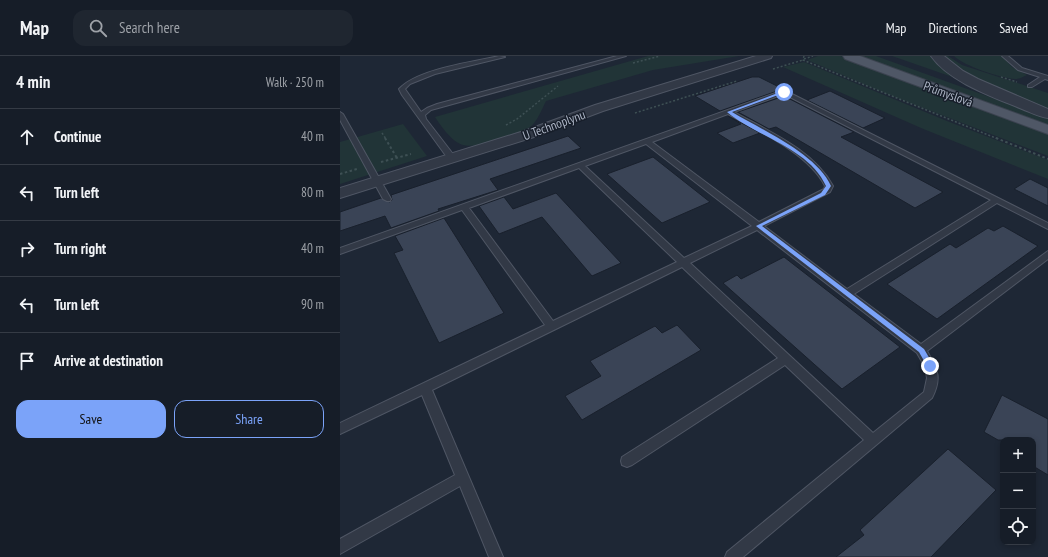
<!DOCTYPE html>
<html lang="en">
<head>
<meta charset="utf-8">
<style>
  body { margin:0; font-family:"PT Sans Narrow",sans-serif; background:#1f2630; color:#f1f3f6 }
  .controls { position:absolute; right:12px; bottom:12px; display:grid; overflow:hidden; border-radius:8px; box-shadow:0 2px 6px #0003 }
  .controls button { width:36px; height:36px; display:grid; place-items:center; padding:0; border:0; border-bottom:1px solid #353b45; background:#161d28; color:#f1f3f6; font:20px sans-serif }
  .stop { position:absolute; width:12px; height:12px; margin:-9px; border:3px solid #7ba3f9; border-radius:50%; background:#fff }
  .stop.end { background:#7ba3f9; border-color:#fff; box-shadow:0 1px 4px #0008 }
  .list { margin:0; padding:0; list-style:none }
  h2 { display:flex; justify-content:space-between; align-items:center; height:52px; margin:0; padding:0 16px; font-size:17px }
  h2 small { font-size:13px; font-weight:400; color:#9ea2a8 }
  .list li { display:grid; grid-template-columns:26px 1fr auto; gap:12px; align-items:center; box-sizing:border-box; height:56px; padding:0 16px; border-top:1px solid #353b45 }
  .list b { display:block; font-size:15px; white-space:nowrap }
  .list em { font-size:13px; font-style:normal; color:#9ea2a8 }
  .actions { display:flex; gap:8px; padding:12px 16px }
  .actions a { flex:1; padding:9px 0; border:1px solid #7ba3f9; border-radius:12px; text-align:center; font-size:14px; color:#7ba3f9 }
  .actions .main { background:#7ba3f9; color:#111 }
  .icon { flex:none; width:22px; height:22px; fill:none; stroke:currentColor; stroke-width:2; stroke-linecap:round; stroke-linejoin:round }
  .map { position:relative; flex:none; width:708px; height:501px; overflow:hidden }
  header { display:flex; align-items:center; gap:24px; box-sizing:border-box; height:56px; padding:0 20px; background:#161d28; border-bottom:1px solid #353b45 }
  header strong { font-size:19px }
  nav { display:flex; gap:22px; margin-inline-start:auto; font-size:14px }
  .search { width:280px; height:36px; background:#1f2630; display:flex; align-items:center; gap:10px; box-sizing:border-box; padding:0 14px; border-radius:12px; color:#9ea2a8; font-size:15px }
  main { display:flex }
  aside { flex:1; background:#161d28 }
  .map>svg:first-child { display:block }
</style>
</head>
<body>
<header>
<strong>Map</strong>
<div class="search"><svg class="icon" aria-label="search" viewBox="0 0 24 24"><circle cx="10" cy="10" r="6"/><path d="M15 15l6 6"/></svg>Search here</div>
<nav><a>Map</a><a>Directions</a><a>Saved</a></nav>
</header>
<main>
<aside>
<h2>4 min<small>Walk · 250 m</small></h2>
<ul class="list">
<li><svg class="icon" aria-label="ahead" viewBox="0 0 24 24"><path d="M12 20V5M6 11l6-6 6 6"/></svg><div><b>Continue</b></div><em>40 m</em></li>
<li><svg class="icon" aria-label="left" viewBox="0 0 24 24"><path d="M17 20v-9H6M10 6l-5 5 5 5"/></svg><div><b>Turn left</b></div><em>80 m</em></li>
<li><svg class="icon" aria-label="right" viewBox="0 0 24 24"><path d="M7 20v-9h11M14 6l5 5-5 5"/></svg><div><b>Turn right</b></div><em>40 m</em></li>
<li><svg class="icon" aria-label="left" viewBox="0 0 24 24"><path d="M17 20v-9H6M10 6l-5 5 5 5"/></svg><div><b>Turn left</b></div><em>90 m</em></li>
<li><svg class="icon" aria-label="arrive" viewBox="0 0 24 24"><path d="M6 21V4h12l-3 4 3 4H6"/></svg><div><b>Arrive at destination</b></div></li>
</ul>
<div class="actions"><a class="main">Save</a><a>Share</a></div>
</aside>
<div class="map">
<svg width="708" height="501" viewBox="0 0 708 501">
  <rect width="100%" height="100%" fill="#1e2735"/>
  <!-- green -->
  <g fill="#213437">
    <path d="M308 0H399L313 14 206 45C202 53 197 66 190 71 178 81 138 93 123 89 112 86 101 70 95 61Z"/>
    <path d="M478 0H501L708 78V100L550 39 467 4Z"/>
    <path d="M517 0H536L708 62V71Z"/>
    <path d="M552 0H592L621 24Z"/>
    <path d="M602 0H608L622 9 708 37V53L678 42 628 20Z"/>
    <path d="M614 0H662L672 11 687 19C683 21 680 23 675 23 661 22 624 10 614 0Z"/>
    <path d="M464 6 607 65 708 104V123L581 72 443 11Z"/>
    <path d="M63 68 87 100 0 128V86Z"/>
  </g>
  <!-- building -->
  <g fill="#3a4456" stroke="#19202c">
    <path d="M412 21H419L443 33 380 55 355 40Z"/>
    <path d="M490 35 545 62 523 72 467 44Z"/>
    <path d="M444 40 514 76 501 81 603 136 575 152 436 71 429 73 398 56Z"/>
    <path d="M388 60 413 73 420 77 393 87 377 77 401 68Z"/>
    <path d="M228 80 241 92 150 123 158 134 98 153 99 155 51 172 45 160 0 175V156L41 142 50 146 52 144 51 139Z"/>
    <path d="M313 101 370 146 322 167 267 118Z"/>
    <path d="M690 123 708 132V150L674 133Z"/>
    <path d="M216 137 281 207 252 220 202 161 159 178 139 150 164 141 173 153Z"/>
    <path d="M104 162 164 257 99 287 54 197 63 194 55 180Z"/>
    <path d="M663 170 698 190 597 263 547 228 610 188 616 192 648 172 654 175Z"/>
    <path d="M444 201 560 291 502 333 383 227 397 219 401 223Z"/>
    <path d="M337 269 361 294 242 364 225 340 261 320 250 305 315 270 322 277Z"/>
    <path d="M662 339 708 363V419L693 410V384H658L644 376Z"/>
    <path d="M608 393 656 434 591 501H496L524 479 520 474Z"/>
  </g>
  <g fill="none" stroke-linecap="round" stroke-linejoin="round">
    <defs>
      <g id="service">
        <path d="M159 0 165 1 95 18 70 28 65 33 81 56 87 52 97 48 277 0H286L91 54 85 59 86 63 116 102 109 104 62 39 59 33C77 13 133 6 159 0Z"/>
        <path d="M662 0H668L682 12 708 20V24L705 23 692 31H688V29L700 21 678 14Z"/>
        <path d="M444 34 708 167V173L657 147 514 238 581 288 708 195V203L587 295C598 314 602 322 592 342L403 501H385L387 496 524 384 445 309 292 409 287 411 282 409 281 405 282 401 438 302 342 211 92 334 163 501H149L120 430 0 498V483L115 419 82 339 0 378V367L205 269 122 154 0 198V192ZM444 38 651 144 507 233 424 170 490 136 493 130C474 94 428 75 394 56ZM388 58C419 75 469 98 485 130L484 133 419 166 312 86ZM306 88 412 170 344 202 245 110ZM239 112 337 206 213 265 129 152ZM417 174 577 297 585 311 587 322 584 336 533 377 350 207Z"/>
        <path d="M0 56 3 58 51 143 50 145H47L43 143 0 64Z"/>
      </g>
      <path id="minor" d="M416 0H432L431 2 263 55 194 81 0 142V132L184 75 255 49Z"/>
      <path id="tertiary" d="M591 0H604L623 15 638 23 708 53V62C699 61 690 56 682 53 653 41 609 26 591 0Z"/>
      <path id="primary" d="M503 0H520L708 69V78L505 3Z"/>
    </defs>
    <!-- service casing -->
    <use href="#service" stroke="#4f5664" stroke-width="2"/>
    <!-- minor casing -->
    <use href="#minor" stroke="#4f5664" stroke-width="2"/>
    <!-- tertiary casing -->
    <use href="#tertiary" stroke="#4f5664" stroke-width="2"/>
    <!-- primary casing -->
    <use href="#primary" stroke="#3b424f" stroke-width="2"/>
    <!-- path-far1 -->
    <g stroke="#3e5054" stroke-width="1.5" stroke-dasharray="2 2" stroke-linecap="butt">
      <path d="M464 0 463 4 658 83"/>
      <path d="M464 3 473 0"/>
      <path d="M293 7 320 0"/>
      <path d="M433 13 463 4"/>
      <path d="M661 21 677 26"/>
      <path d="M295 57 397 25"/>
      <path d="M166 69 177 63 218 30"/>
      <path d="M42 77 46 83"/>
    </g>
    <!-- path -->
    <g stroke="#3e5054" stroke-width="2" stroke-dasharray="2.5 2.5" stroke-linecap="butt">
      <path d="M45 82 57 102"/>
      <path d="M656 82 708 103"/>
      <path d="M41 106 71 98"/>
      <path d="M0 118 17 113"/>
    </g>
    <!-- service -->
    <use href="#service" fill="#323946" fill-rule="evenodd"/>
    <!-- minor -->
    <use href="#minor" fill="#323946" fill-rule="evenodd"/>
    <!-- tertiary -->
    <use href="#tertiary" fill="#323946" fill-rule="evenodd"/>
    <!-- primary -->
    <use href="#primary" fill="#4f5766" fill-rule="evenodd"/>
  </g>
  <!-- route -->
  <path fill="#7ba3f9" d="M443 35 446 36 392 56C422 74 477 98 491 130L485 139 422 170 584 293 594 310 593 312H588L579 296 416 170 481 137 486 130C469 92 417 81 387 56Z"/>
  <g text-anchor="middle" dominant-baseline="central" stroke-width="3" stroke-linejoin="round" paint-order="stroke">
    <!-- far-street labels -->
    <g font-size="13" fill="#abb3c3" stroke="#171e2a">
      <text transform="translate(608 38) rotate(20)">Průmyslová</text>
      <text transform="translate(214 69) rotate(-20)">U Technoplynu</text>
    </g>
  </g>
</svg>
<div class="controls">
<button>+</button>
<button>−</button>
<button><svg class="icon" aria-label="locate" viewBox="0 0 24 24"><circle cx="12" cy="12" r="6"/><path d="M12 2v4M12 18v4M2 12h4M18 12h4"/></svg></button>
</div>
<div class="stop" style="left:444px;top:36px"></div>
<div class="stop end" style="left:590px;top:310px"></div>
</div>
</main>
</body>
</html>
